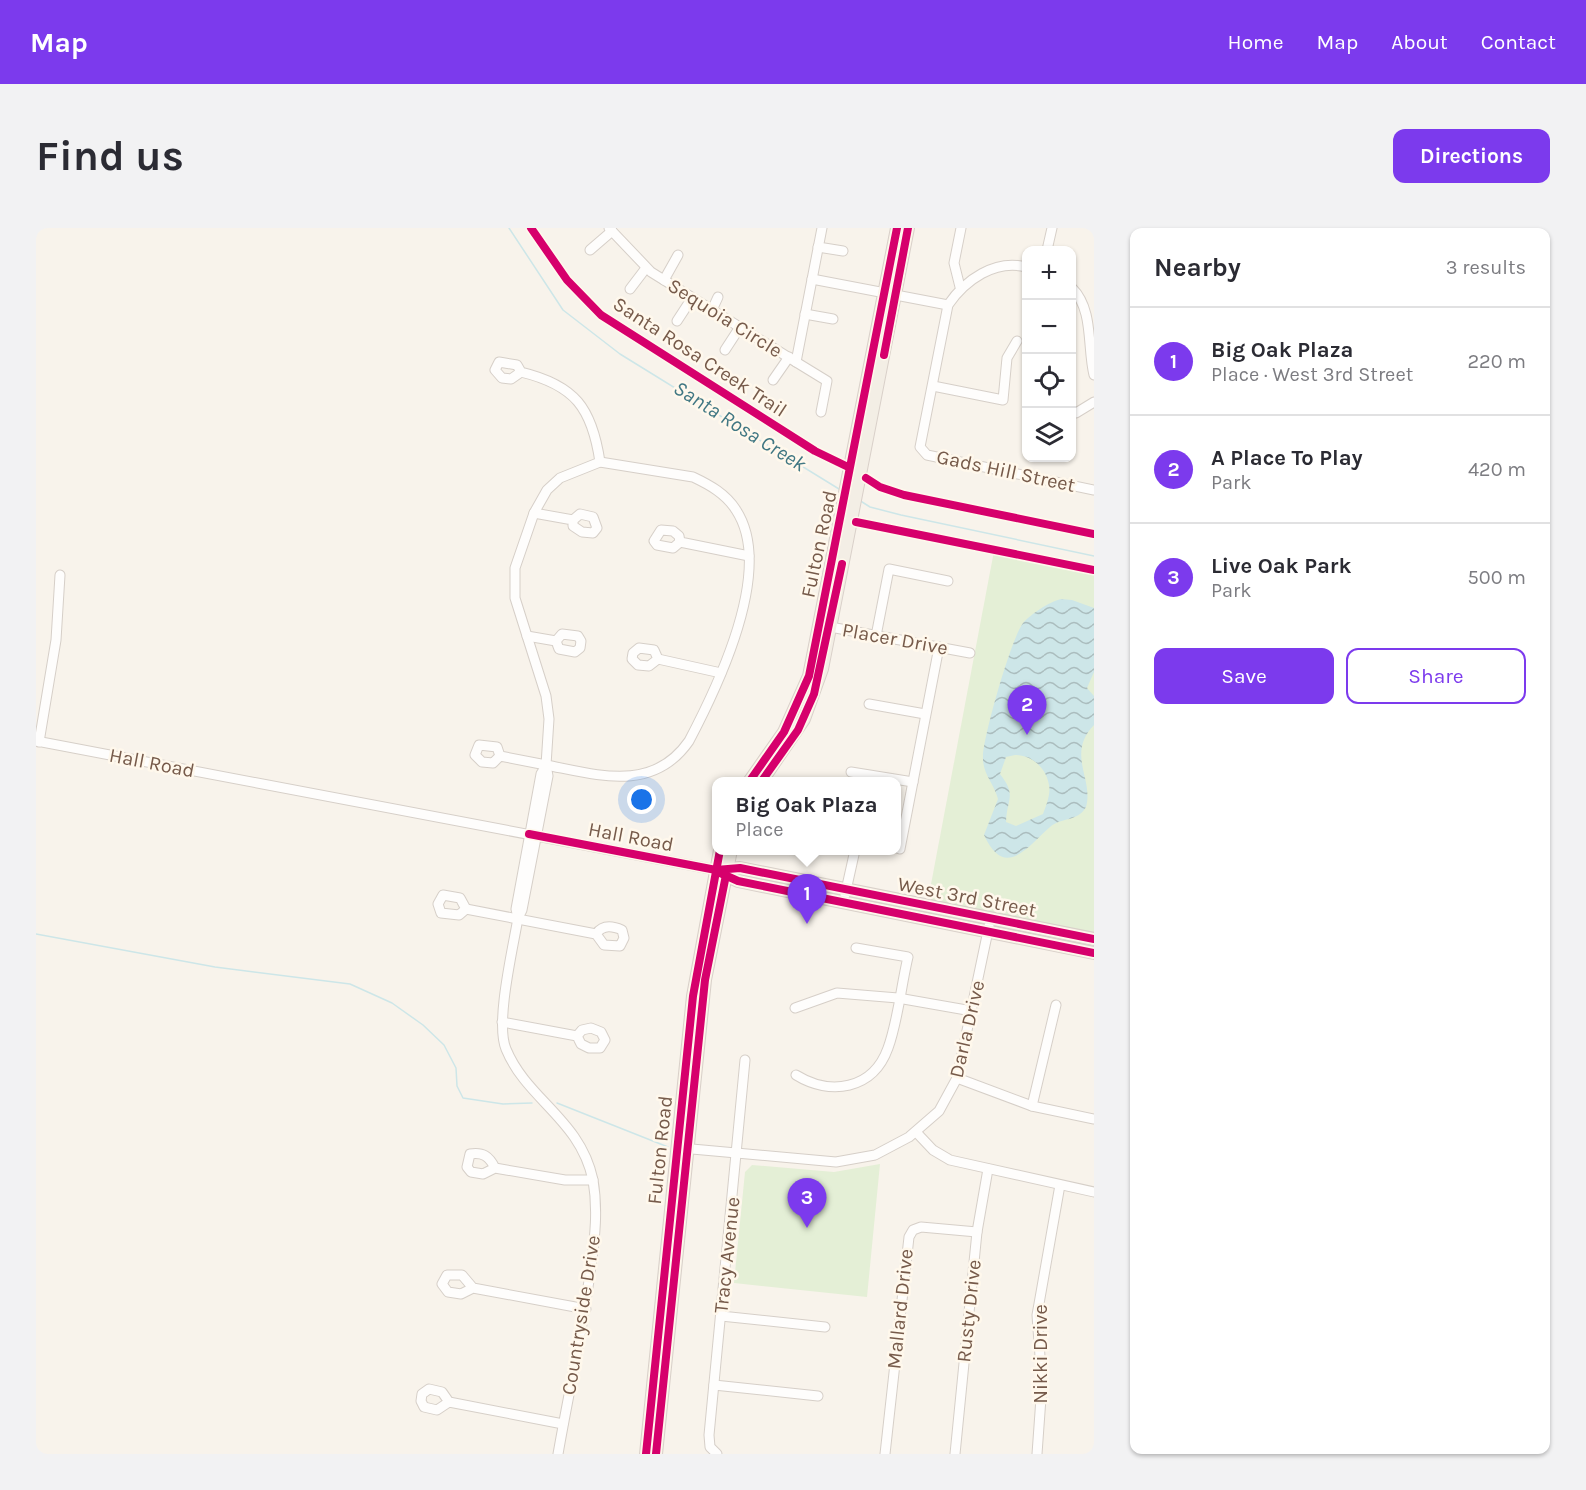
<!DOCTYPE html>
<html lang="en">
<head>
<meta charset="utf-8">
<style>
  body { margin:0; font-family:Karla,sans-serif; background:#f2f2f3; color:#2b2b33 }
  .controls { position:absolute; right:18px; top:18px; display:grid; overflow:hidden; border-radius:12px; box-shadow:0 2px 4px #0004 }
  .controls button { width:54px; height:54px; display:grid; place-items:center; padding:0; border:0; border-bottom:2px solid #e1e1e2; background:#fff; color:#2b2b33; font:30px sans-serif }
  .you { position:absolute; left:606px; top:572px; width:21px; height:21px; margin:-15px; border:4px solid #fff; border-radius:50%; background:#1a73e8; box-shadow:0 0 0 9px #1a73e833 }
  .badge { display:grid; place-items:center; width:39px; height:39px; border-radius:50%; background:#7c3aed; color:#fff; font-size:20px; font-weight:700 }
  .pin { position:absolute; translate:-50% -50px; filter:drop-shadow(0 2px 3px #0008) }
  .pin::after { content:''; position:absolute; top:32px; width:21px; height:18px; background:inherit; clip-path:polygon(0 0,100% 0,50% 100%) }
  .popup { position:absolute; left:676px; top:549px; width:189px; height:78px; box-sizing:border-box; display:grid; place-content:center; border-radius:12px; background:#fff; filter:drop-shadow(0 2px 4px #0005); font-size:20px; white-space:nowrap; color:#7c7c81 }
  .popup b { font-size:22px; color:#2b2b33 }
  .popup::after { content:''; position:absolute; left:50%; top:100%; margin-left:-12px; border:12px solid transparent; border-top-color:#fff }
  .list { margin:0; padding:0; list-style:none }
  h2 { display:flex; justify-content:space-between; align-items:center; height:78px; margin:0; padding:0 24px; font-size:26px }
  h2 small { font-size:20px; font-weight:400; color:#7c7c81 }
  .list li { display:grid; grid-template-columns:39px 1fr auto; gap:18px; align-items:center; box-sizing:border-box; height:108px; padding:0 24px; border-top:2px solid #e1e1e2 }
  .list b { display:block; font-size:22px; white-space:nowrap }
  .list p { margin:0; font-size:20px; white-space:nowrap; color:#7c7c81 }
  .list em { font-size:20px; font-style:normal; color:#7c7c81 }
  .actions { display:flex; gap:12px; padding:18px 24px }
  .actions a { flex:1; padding:14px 0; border:2px solid #7c3aed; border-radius:12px; text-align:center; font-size:21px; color:#7c3aed }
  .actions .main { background:#7c3aed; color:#fff }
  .icon { flex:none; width:33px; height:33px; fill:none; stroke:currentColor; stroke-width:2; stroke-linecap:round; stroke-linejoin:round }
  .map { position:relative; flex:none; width:1058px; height:1226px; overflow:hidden; border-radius:12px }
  header { display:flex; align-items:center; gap:36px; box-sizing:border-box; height:84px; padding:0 30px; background:#7c3aed; color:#fff }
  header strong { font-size:28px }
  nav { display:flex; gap:33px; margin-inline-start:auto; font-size:21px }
  .intro { display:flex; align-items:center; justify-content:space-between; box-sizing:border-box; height:144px; padding:0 36px }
  h1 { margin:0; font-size:42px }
  .button { padding:15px 27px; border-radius:12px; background:#7c3aed; color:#fff; font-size:21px; font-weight:700 }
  main { display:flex; gap:36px; padding:0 36px }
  aside { flex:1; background:#fff; border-radius:12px; box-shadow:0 2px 4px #0004 }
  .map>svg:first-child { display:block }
</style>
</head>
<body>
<header>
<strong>Map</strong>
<nav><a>Home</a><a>Map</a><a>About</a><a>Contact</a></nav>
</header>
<div class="intro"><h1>Find us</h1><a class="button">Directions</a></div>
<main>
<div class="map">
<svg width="1058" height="1226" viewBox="0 0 1058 1226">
  <defs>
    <pattern id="water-waves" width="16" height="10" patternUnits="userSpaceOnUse" patternTransform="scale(1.5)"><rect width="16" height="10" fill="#cde6e8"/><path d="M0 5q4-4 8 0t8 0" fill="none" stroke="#abbdbe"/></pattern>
  </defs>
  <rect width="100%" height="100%" fill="#f8f3eb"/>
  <!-- green -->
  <g fill="#e4efd6">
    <path d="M958 323 1058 344V706L892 672Z"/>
    <path d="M844 936 831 1069 698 1055 709 944 716 937 798 944Z"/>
  </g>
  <!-- water -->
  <path fill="url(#water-waves)" fill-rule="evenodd" d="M1025 371 1036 372 1058 380V444L1051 460 1058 468V497C1030 526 1058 551 1050 579 1042 594 1025 589 1014 599 992 618 969 653 948 607L962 571C958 555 946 546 947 528 948 506 975 411 987 395 995 386 1013 374 1025 371ZM979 527C995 527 1010 539 1013 557 1015 566 1010 578 1007 586L980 598 970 594C971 570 981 568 964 546L970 529Z"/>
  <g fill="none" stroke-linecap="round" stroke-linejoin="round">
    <!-- stream -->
    <g stroke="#cde6e8" stroke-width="1.5">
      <path d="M473 0 527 82 584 126 803 261"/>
      <path d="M823 272 834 279 865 287 1058 328"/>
      <path d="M0 706 179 739 314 756 356 775 387 797 408 817 420 840 421 858 427 870 467 876 496 875"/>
      <path d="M521 875 632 919"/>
    </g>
    <defs>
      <g id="minor">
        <path d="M573 0 615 44 760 134 786 0"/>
        <path d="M782 19 807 23"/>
        <path d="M554 22 576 3"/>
        <path d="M1011 22 1016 0"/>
        <path d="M990 39C959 31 929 52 912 77L884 219 891 227 1058 262"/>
        <path d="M776 51 912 77"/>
        <path d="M628 52 642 27"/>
        <path d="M924 59 918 35 925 0"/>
        <path d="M1036 60C1058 82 1051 119 1058 147"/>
        <path d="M594 61 610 40"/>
        <path d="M676 82 682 69"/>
        <path d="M769 86 797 91"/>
        <path d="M641 93 656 70"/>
        <path d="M689 122 704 99"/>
        <path d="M760 134 791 153 785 184"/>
        <path d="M485 144 475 151 466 150 459 142 463 134 481 137 485 144C539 157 556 180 564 234"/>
        <path d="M737 152 753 129"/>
        <path d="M897 158 967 172 971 130 981 113"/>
        <path d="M1040 185 1058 174"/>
        <path d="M564 234 657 249C674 257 690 266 700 282 739 341 682 458 653 513 617 565 562 547 510 537L513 491 510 468 479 370V340L498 285 511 262 524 250Z"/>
        <path d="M498 285 537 292V298L546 304 557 305 561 300 557 289 544 286 537 292"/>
        <path d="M644 314 637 320 621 317 618 313 625 302 637 303 643 308 644 314 713 328"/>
        <path d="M789 398 934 425"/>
        <path d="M491 408 520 413 523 421 539 424 544 420 545 413 542 408 526 406 520 413"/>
        <path d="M840 408 853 341 912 353"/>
        <path d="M622 431 613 438 602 437 596 431 597 425 603 420 618 422 622 431 685 445"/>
        <path d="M833 476 889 486"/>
        <path d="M0 513 680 642"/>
        <path d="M3 514 20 412 24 347"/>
        <path d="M464 528 457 535 446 534 439 527 443 517 461 519 464 528 510 537"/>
        <path d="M510 537 512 548 486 682 482 690C477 720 459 795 470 821 491 872 544 891 557 952 562 981 559 1009 555 1038 547 1101 533 1163 522 1226"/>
        <path d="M815 544 877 554"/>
        <path d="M861 620 864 621 903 419"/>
        <path d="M809 667 819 622"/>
        <path d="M430 681 423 687 405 685 402 676 407 667 424 670 430 681 560 706 568 717 584 718 588 710 586 702C577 698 567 696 560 706"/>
        <path d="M482 690 480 681 505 546 510 538"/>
        <path d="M759 780 801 765 862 770 936 783"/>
        <path d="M466 794 541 808 545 816 553 820H564L569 812 565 804 555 800 546 802 541 808"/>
        <path d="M760 847C794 868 837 862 852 820 862 793 865 758 872 729L820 720"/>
        <path d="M921 850 996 878 1058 891"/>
        <path d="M996 878 1020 777"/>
        <path d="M880 904 897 922 914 932 1058 964"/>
        <path d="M645 920 800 934 839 927 873 909 903 883 921 850 953 698"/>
        <path d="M459 940 447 946 435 944 431 939 434 926C447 924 453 928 459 940L529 952H557"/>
        <path d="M437 1060 425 1066 412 1064 406 1056 411 1047H426L437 1060 550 1081"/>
        <path d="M685 1088 789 1099"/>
        <path d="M678 1157 782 1168"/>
        <path d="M413 1174 401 1182 388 1179 385 1173 386 1166 393 1161 406 1164 413 1174 527 1196"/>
        <path d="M681 1226 674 1219 673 1207 709 832"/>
        <path d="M849 1226 873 1009 877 1002 885 999 941 1004"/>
        <path d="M919 1226 941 1004 952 941"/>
        <path d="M1001 1226 1006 1156 1001 1087 1024 957"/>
      </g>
      <g id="major">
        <path d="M713 554 748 504 773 448 861 0"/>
        <path d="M725 554 768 491 786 441 872 0"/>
        <path d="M684 642 704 640 1058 711"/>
        <path d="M683 644 702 653 1058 725"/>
        <path d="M610 1226 657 768 684 622"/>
        <path d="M620 1226 669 752 695 622"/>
      </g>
    </defs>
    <!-- minor casing -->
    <use href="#minor" stroke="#d6cfc8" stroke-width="11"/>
    <!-- major casing -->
    <use href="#major" stroke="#d9d0c9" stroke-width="14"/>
    <!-- minor -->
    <use href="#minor" stroke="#fefdfc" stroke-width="9"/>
    <!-- major -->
    <use href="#major" stroke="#f3eee5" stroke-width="12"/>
    <defs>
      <g id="cycleway">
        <path d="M495 0 531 52 565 87 779 223 810 238"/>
        <path d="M848 127 872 0"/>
        <path d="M830 250 844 259 868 267 1058 306"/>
        <path d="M820 294 1058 342"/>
        <path d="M713 554 748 504 773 448 861 0"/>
        <path d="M725 554 762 502 778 466 806 336"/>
        <path d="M493 606 680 642 704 640 1058 711"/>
        <path d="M682 644 702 653 1058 725"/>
        <path d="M610 1226 657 768 684 622"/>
        <path d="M620 1226 669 752 690 647"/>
      </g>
    </defs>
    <!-- cycleway casing -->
    <use href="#cycleway" stroke="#fff8ec" stroke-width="11"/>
    <!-- cycleway -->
    <use href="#cycleway" stroke="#d6006c" stroke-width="8"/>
  </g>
  <g text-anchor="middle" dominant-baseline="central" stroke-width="5" stroke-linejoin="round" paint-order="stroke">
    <!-- street labels -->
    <g font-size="20" fill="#765a4a" stroke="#fff8ec">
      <text transform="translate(689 90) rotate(32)">Sequoia Circle</text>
      <text transform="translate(664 129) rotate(33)">Santa Rosa Creek Trail</text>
      <text transform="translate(970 243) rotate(12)">Gads Hill Street</text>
      <text transform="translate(783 316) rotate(-78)">Fulton Road</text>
      <text transform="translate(859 411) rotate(10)">Placer Drive</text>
      <text transform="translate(116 535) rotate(11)">Hall Road</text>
      <text transform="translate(595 609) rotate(11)">Hall Road</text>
      <text transform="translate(931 669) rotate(11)">West 3rd Street</text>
      <text transform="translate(931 801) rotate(-77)">Darla Drive</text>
      <text transform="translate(624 922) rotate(-84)">Fulton Road</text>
      <text transform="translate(691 1027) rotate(-84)">Tracy Avenue</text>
      <text transform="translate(864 1081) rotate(-84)">Mallard Drive</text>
      <text transform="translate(933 1083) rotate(-84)">Rusty Drive</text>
      <text transform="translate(545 1087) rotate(-81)">Countryside Drive</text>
      <text transform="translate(1004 1126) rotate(-90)">Nikki Drive</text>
    </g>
    <!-- water labels -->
    <g font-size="21" font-style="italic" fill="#407783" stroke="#fff8ec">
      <text transform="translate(704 198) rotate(32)">Santa Rosa Creek</text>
    </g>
  </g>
</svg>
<div class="controls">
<button>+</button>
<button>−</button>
<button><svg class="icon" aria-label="locate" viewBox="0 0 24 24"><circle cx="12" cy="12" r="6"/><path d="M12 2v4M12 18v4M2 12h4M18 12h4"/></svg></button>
<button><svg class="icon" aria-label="layers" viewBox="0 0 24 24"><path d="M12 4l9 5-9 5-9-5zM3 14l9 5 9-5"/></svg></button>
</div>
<div class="you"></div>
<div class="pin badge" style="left:771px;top:696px">1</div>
<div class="popup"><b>Big Oak Plaza</b>Place</div>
<div class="pin badge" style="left:991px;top:507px">2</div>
<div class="pin badge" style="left:771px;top:1000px">3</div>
</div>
<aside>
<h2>Nearby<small>3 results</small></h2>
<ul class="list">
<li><span class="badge">1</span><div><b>Big Oak Plaza</b><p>Place · West 3rd Street</p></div><em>220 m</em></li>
<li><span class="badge">2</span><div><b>A Place To Play</b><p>Park</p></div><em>420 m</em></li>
<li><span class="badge">3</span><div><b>Live Oak Park</b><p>Park</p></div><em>500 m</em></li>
</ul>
<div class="actions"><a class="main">Save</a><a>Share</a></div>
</aside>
</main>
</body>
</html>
